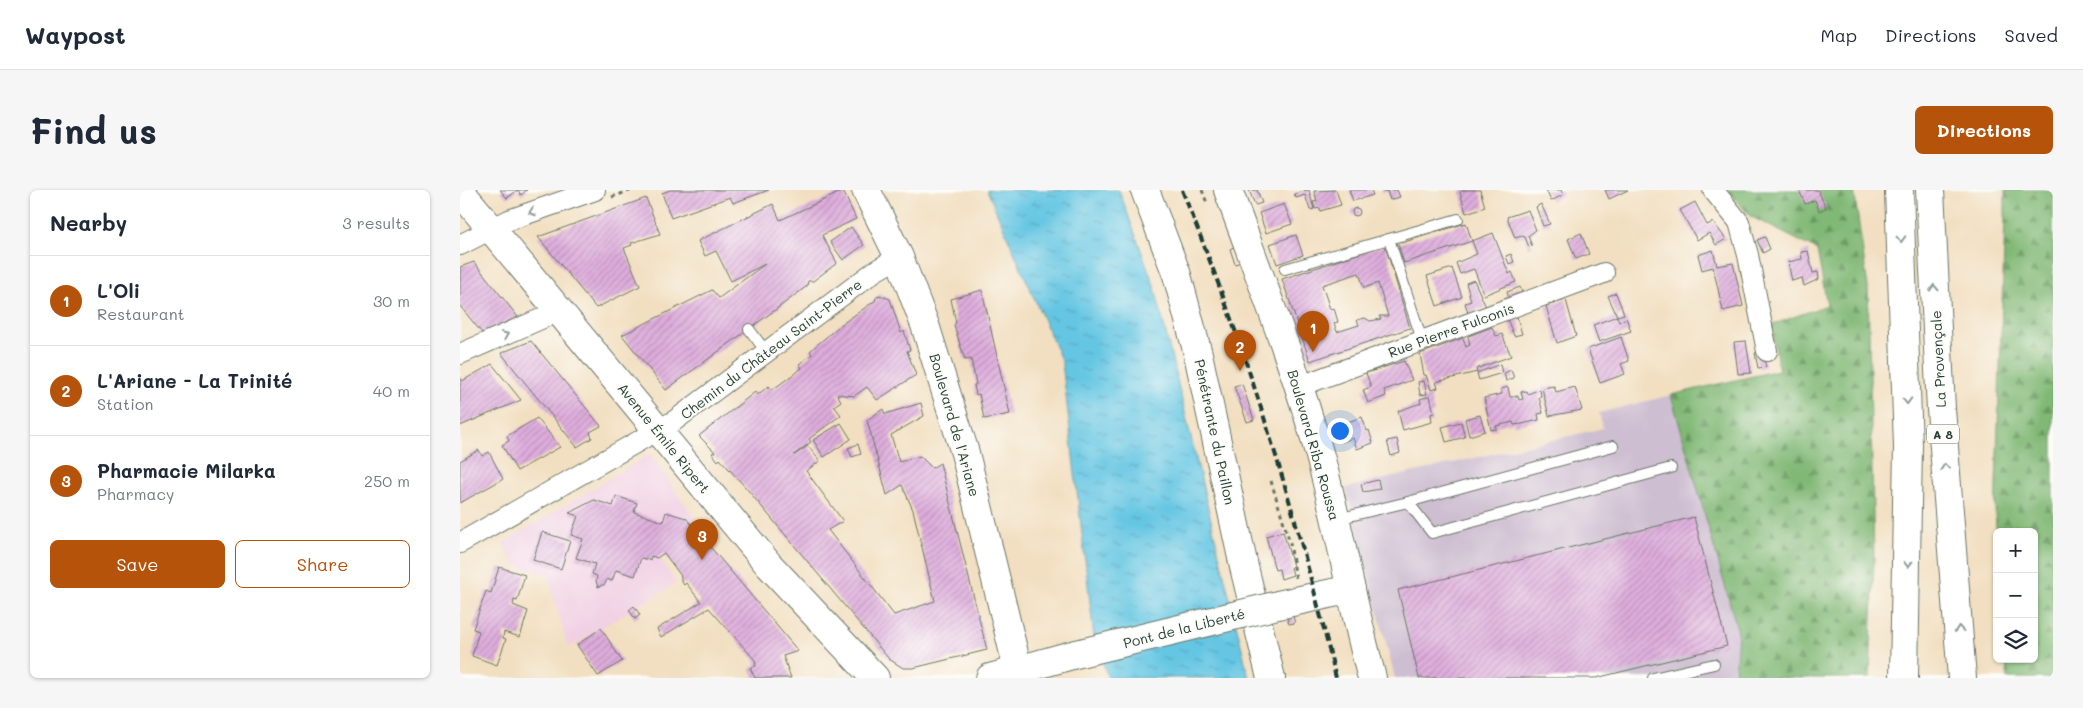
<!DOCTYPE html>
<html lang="en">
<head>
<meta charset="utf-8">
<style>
  body { margin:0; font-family:Mali,sans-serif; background:#f6f6f7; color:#1f2937 }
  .controls { position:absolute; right:15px; bottom:15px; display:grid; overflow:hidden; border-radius:8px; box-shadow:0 1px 4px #0004 }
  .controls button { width:45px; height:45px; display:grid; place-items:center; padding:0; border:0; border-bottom:1px solid #e0e1e3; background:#fff; color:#1f2937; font:25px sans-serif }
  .you { position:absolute; left:879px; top:240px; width:18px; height:18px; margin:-12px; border:4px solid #fff; border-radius:50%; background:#1a73e8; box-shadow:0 0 0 8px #1a73e833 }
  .badge { display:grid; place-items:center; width:32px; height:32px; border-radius:50%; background:#b45309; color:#fff; font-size:16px; font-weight:700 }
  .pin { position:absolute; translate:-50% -41px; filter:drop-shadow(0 1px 2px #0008) }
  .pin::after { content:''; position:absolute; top:26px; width:18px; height:15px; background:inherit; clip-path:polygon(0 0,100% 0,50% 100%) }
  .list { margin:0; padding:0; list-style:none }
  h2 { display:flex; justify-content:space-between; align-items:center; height:65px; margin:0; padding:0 20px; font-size:21px }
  h2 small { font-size:16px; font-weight:400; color:#747a83 }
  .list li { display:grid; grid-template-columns:32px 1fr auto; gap:15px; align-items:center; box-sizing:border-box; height:90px; padding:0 20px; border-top:1px solid #e0e1e3 }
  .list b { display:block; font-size:19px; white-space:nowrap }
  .list p { margin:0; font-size:16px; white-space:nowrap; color:#747a83 }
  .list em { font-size:16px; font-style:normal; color:#747a83 }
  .actions { display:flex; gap:10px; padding:15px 20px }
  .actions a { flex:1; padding:11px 0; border:1px solid #b45309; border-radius:8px; text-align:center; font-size:18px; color:#b45309 }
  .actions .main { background:#b45309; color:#fff }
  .icon { flex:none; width:28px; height:28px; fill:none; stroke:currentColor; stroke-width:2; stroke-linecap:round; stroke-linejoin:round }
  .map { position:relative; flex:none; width:1593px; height:488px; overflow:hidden; border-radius:8px }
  header { display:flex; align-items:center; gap:30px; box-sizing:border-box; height:70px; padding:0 25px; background:#fff; border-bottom:1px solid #e0e1e3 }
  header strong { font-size:24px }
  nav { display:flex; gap:28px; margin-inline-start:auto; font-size:18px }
  .intro { display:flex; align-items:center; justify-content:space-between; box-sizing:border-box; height:120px; padding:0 30px }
  h1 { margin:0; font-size:35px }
  .button { padding:12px 22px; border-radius:8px; background:#b45309; color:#fff; font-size:18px; font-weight:700 }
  main { display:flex; gap:30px; padding:0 30px }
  aside { flex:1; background:#fff; border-radius:8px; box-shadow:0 1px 4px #0004 }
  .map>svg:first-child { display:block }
</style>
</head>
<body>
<header>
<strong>Waypost</strong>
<nav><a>Map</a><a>Directions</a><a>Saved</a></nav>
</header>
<div class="intro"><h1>Find us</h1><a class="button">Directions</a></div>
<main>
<aside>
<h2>Nearby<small>3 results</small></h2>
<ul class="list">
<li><span class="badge">1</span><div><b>L'Oli</b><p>Restaurant</p></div><em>30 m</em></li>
<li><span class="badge">2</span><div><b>L'Ariane - La Trinité</b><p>Station</p></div><em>40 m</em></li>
<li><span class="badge">3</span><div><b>Pharmacie Milarka</b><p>Pharmacy</p></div><em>250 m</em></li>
</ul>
<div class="actions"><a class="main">Save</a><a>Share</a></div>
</aside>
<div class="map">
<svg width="1593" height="488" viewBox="0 0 1593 488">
  <defs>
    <pattern id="forest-firs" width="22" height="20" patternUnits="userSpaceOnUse" patternTransform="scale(1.25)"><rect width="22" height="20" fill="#80b874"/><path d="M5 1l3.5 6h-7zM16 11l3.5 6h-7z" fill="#689760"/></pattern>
    <pattern id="water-ripples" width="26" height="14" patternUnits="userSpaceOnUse" patternTransform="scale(1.25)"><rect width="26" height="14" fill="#65c6e3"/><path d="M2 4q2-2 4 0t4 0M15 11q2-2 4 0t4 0" fill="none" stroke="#53a2b9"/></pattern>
    <pattern id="building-hatch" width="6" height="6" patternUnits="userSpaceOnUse" patternTransform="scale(1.25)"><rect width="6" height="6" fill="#dfaddd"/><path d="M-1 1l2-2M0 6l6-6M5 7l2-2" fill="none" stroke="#b48eb4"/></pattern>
  </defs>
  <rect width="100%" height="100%" fill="#fdfcf7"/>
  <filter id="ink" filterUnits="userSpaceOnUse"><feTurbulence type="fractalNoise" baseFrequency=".02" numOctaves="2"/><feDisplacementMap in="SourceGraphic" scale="10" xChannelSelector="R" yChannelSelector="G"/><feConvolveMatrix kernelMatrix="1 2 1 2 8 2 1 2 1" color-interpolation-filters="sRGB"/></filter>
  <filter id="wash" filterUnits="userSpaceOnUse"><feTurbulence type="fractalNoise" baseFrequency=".0096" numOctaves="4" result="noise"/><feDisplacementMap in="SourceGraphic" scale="20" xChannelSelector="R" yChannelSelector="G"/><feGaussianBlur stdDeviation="1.12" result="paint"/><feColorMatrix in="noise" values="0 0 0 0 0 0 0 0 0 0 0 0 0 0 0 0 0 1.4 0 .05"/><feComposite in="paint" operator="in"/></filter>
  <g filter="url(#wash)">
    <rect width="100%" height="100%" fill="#f2dfc1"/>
    <!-- built -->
    <path fill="#f1d0e4" d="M190 264 236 330 201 370 216 393 108 458 88 385 54 375 43 353Z"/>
    <!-- industrial -->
    <path fill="#cebed1" d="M1211 205 1278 442 1275 488H935L886 298 1143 238 1139 223Z"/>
    <!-- forest -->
    <g fill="url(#forest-firs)" stroke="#507a54">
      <path d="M1267 0H1394L1408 97 1414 368 1410 488H1275L1278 442 1211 205 1319 180 1311 135 1367 115 1357 60 1290 26Z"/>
      <path d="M1545 0H1593V488H1547L1546 469H1574V342H1537V353L1535 324 1545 27Z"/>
    </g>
    <!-- water -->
    <path fill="url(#water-ripples)" stroke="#42828c" d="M527 0H659L695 98 789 488H648L634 447 602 172Z"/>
    <g id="blocks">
      <!-- building -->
      <g fill="url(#building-hatch)" fill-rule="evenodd">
        <path d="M40 0H67L61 5 58 0 47 8Z"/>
        <path d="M210 0H309L273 13 270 7 211 28 202 3Z"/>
        <path d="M789 0H797L802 13 795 15Z"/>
        <path d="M847 0H849L854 19 850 20 845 5 836 8 834 4Z"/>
        <path d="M876 0 881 15 860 21V18L855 19 853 12 857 11 854 1Z"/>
        <path d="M889 0H911L913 5 893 11Z"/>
        <path d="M922 0H937L940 7 930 10 927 1 922 2Z"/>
        <path d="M1005 0H1020L1025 17 1006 23 1000 2Z"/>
        <path d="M1086 0H1101L1103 5 1091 11Z"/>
        <path d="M1145 0H1168L1149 9Z"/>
        <path d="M1339 0H1358L1366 18 1359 21 1355 10 1345 14Z"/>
        <path d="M383 1 396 29 362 45 377 73 353 91H348L347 96 326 112 206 200 162 145 252 100 259 108 305 74 271 91 256 61 245 66 238 51 313 14 320 30Z"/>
        <path d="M186 8 200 44 171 53 172 55 164 58 180 96 136 118 78 47Z"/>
        <path d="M1235 12 1247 35 1253 32 1266 49 1256 55 1249 43 1237 50 1220 20Z"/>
        <path d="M824 14 832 34 806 43 799 23Z"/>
        <path d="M1081 14 1090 34 1083 36 1076 17Z"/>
        <circle cx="896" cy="22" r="4"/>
        <path d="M1068 20 1076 40 1068 46 1072 56 1069 57 1065 47 1062 46 1055 48 1047 27Z"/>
        <path d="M1006 33 1012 51 944 73 938 54Z"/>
        <path d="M391 37 404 55 383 70 370 52Z"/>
        <path d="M1033 43 1049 84 1052 82 1056 92 1024 105 1014 79 1000 84 996 73 1017 64 1012 51Z"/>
        <path d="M1121 43 1129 64 1116 69 1108 49Z"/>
        <path d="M836 45 843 65 817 74 810 54Z"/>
        <path d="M1305 47 1310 59 1303 63 1297 50Z"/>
        <path d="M925 55 950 138 850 171 822 89ZM899 83 904 98 918 93 928 126H919L921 129 910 131 905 128 897 130 899 135 877 142 874 133 878 132 874 118 870 119 862 95Z"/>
        <path d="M775 56 781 72 775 74 770 59Z"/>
        <path d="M1253 60 1257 76 1273 73 1283 116 1263 121 1253 77 1242 80 1238 65Z"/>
        <path d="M1348 61 1353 83 1358 82 1359 89 1344 96 1342 88 1332 91 1328 72 1342 69 1341 62Z"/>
        <path d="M1051 64 1054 72 1049 74 1046 66Z"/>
        <path d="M14 72 58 127 22 143 0 116V77Z"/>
        <path d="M992 78 1002 107 977 116 967 86Z"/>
        <path d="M1014 90 1026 117 1008 123 1005 113 1011 111 1006 93Z"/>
        <path d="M1060 97 1063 105 1049 109 1047 102Z"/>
        <path d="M522 100 550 224 524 229 519 204 516 205 514 195 516 194 511 169 505 170 494 135 496 133 491 109Z"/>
        <path d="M1156 103 1164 124 1157 126 1148 106Z"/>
        <path d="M419 105 430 109 441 143 444 141 450 160 447 161 456 185 417 210 407 197 394 206 377 204 381 211 374 216 381 225 349 249 351 252 334 265 348 256 360 271 346 281 383 331 368 340 434 425 475 411 453 320 442 295 427 305 407 230 423 219 425 224 461 213 464 226 431 245 439 272 460 266 472 278 480 273 527 460 453 478H443L429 469 287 299 260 269 258 271 252 263 255 262 239 246 295 202 297 205 309 196 312 200 342 178 339 174 352 164 350 161 379 136 416 110 415 109Z"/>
        <path d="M1106 110 1116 146 1097 153 1086 116Z"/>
        <path d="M1055 120 1062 144 1054 146 1045 124Z"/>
        <path d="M1157 126 1159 132 1166 128 1171 141 1139 152 1133 135Z"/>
        <path d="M1032 137 1036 146 1042 144 1051 166 1016 179 1017 182 976 192 978 198 971 200 966 185H964L960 164 1003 148 1006 157 1010 155 1008 146Z"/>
        <path d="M1161 147 1169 171 1161 174 1165 184 1140 193 1128 159Z"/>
        <path d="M71 151 141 236 130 242 132 248 117 257 41 163Z"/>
        <path d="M1286 151 1291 183 1278 184 1274 152Z"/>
        <path d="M1302 161 1306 177 1298 178 1295 163Z"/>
        <path d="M944 171 952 190 924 200 926 206 908 213 903 200 911 197 906 183Z"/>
        <path d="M32 174 61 210 0 236V187L2 191Z"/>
        <path d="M1040 174 1042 183 1019 190 1017 183Z"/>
        <path d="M1051 180 1054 188 1046 191 1044 183Z"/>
        <path d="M964 191 967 204 960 205 958 192Z"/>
        <path d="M782 194 794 230 787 232 774 196Z"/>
        <path d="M1094 196 1096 202 1115 197 1122 220 1089 226 1082 198Z"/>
        <path d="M1048 197 1050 207 1058 206 1059 210 1063 209 1061 202 1067 201 1068 204 1080 199 1081 206 1079 207 1083 223 1078 224 1079 230 1062 234 1054 235 1053 232 1036 236 1037 239 1031 240 1024 208 1042 204 1041 199Z"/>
        <path d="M970 206 974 223 971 224 972 232 943 240 938 221 961 213 960 209Z"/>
        <path d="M1020 225 1025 241 1009 246 1005 229Z"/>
        <path d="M902 227 907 241 909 240 913 253 897 259 893 248 882 252 881 249 873 251 870 238Z"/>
        <path d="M77 228 100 257 57 281 42 255 49 251 47 246Z"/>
        <path d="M1001 232 1005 247 986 252 982 237Z"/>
        <path d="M381 233 391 249 364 267 353 250Z"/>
        <path d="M937 249 940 263 931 266 927 251Z"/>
        <path d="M398 254 401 264 392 267 388 258Z"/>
        <path d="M19 260 22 266 29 262 43 289 0 313V271Z"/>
        <path d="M918 290 920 299 903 302 901 294Z"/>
        <path d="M156 306 177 313 174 322 203 332 206 322 226 328 243 348 240 351 244 356 247 353 338 461 323 466 331 488H295L290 478 296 476 295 470 249 418 201 447 197 439 241 412 226 393 224 395 221 391V386L204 363 197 368 191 366 190 370 181 368 175 386 156 380 152 391 147 389 145 394 138 397 136 391 137 386 132 384 135 374 116 368 123 349 111 345 118 326 109 323 134 310 153 316Z"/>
        <path d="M1234 327 1267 456 1136 488H959L938 400Z"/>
        <path d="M823 341 833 376 831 377 833 385 821 389 819 379 815 380 806 346Z"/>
        <path d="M82 342 110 351 101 379 73 370Z"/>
        <path d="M39 377 65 385 57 411 54 410 53 415 68 421 60 447 44 442 43 448 46 449 37 475 12 466 19 441 13 439 26 401 31 403Z"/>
        <path d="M174 416 180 425 175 429 169 420Z"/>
        <path d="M832 423 835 433 829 434 826 424Z"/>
        <path d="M141 438 162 471 138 486 117 455Z"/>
      </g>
    </g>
  </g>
  <g filter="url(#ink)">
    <use href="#blocks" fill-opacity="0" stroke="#697665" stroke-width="1"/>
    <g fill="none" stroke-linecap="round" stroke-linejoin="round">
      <defs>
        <g id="lane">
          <path d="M929 49 998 29"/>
          <path d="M825 79 929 49 962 150"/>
          <path d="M289 139 307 163"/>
          <path d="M948 312 1153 256"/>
          <path d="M877 329 948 312 972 343 1211 278"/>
          <path d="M1193 488 1254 474"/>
        </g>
        <g id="street">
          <path d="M1253 0 1279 32 1288 65 1307 161"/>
          <path d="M0 55 49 30 135 0"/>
          <path d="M0 164 99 121"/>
          <path d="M838 197 1144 83"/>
          <path d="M0 353 214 231 415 81 439 67"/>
        </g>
        <g id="secondary">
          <path d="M406 0 439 67 465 135 505 263 560 488"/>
          <path d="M768 0C800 88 835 176 860 266 880 339 892 415 912 488"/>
          <path d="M0 1 309 375 415 488"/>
          <path d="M818 415 891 399"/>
          <path d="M530 488 612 465"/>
        </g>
        <path id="primary" d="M685 0 717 85 738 164 784 377 811 488"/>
        <g id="highway">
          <path d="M1439 0 1448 256 1444 488"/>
          <path d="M1470 0 1481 219 1502 488"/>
        </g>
      </defs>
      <!-- lane casing -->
      <use href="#lane" stroke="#697665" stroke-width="12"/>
      <!-- street casing -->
      <use href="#street" stroke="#697665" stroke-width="22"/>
      <!-- secondary casing -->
      <use href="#secondary" stroke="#697665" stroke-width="30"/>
      <!-- primary casing -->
      <use href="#primary" stroke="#697665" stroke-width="30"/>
      <!-- highway casing -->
      <use href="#highway" stroke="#697665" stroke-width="30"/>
      <!-- path -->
      <g stroke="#697665" stroke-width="3" stroke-dasharray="4 4" stroke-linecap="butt">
        <path d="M742 0 747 13"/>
        <path d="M152 7 172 0"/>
        <path d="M811 291 830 353 836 389"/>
      </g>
      <!-- lane -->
      <use href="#lane" stroke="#fff" stroke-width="10"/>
      <!-- street -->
      <use href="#street" stroke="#fff" stroke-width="20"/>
      <!-- secondary -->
      <use href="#secondary" stroke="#fff" stroke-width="28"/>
      <!-- primary -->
      <use href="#primary" stroke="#fff" stroke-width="28"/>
      <!-- highway -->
      <use href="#highway" stroke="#fff" stroke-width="28"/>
      <!-- rail -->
      <path stroke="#1f3d34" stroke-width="4" stroke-dasharray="8 4" stroke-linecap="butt" d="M722 0C787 159 836 322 876 488"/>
      <defs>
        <path id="secondary-bridge" d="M612 465 818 415"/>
      </defs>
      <!-- secondary-bridge casing -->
      <use href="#secondary-bridge" stroke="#697665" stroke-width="30" stroke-linecap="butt"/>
      <!-- secondary-bridge -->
      <use href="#secondary-bridge" stroke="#fff" stroke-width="28"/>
    </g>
    <!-- one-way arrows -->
    <defs><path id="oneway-chevron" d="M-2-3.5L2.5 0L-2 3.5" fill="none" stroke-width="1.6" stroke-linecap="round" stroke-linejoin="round" transform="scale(1.25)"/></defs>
    <g stroke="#8f9e9a">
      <use href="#oneway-chevron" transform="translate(72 22) rotate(161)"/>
      <use href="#oneway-chevron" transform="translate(1441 49) rotate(88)"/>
      <use href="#oneway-chevron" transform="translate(1474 98) rotate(-93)"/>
      <use href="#oneway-chevron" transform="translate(45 145) rotate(-23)"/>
      <use href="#oneway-chevron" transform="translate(1447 211) rotate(88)"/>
      <use href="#oneway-chevron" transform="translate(1485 277) rotate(-95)"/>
      <use href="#oneway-chevron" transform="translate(1448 374) rotate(91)"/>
      <use href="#oneway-chevron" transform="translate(1499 439) rotate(-95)"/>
    </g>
  </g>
  <g text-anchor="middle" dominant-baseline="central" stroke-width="4" stroke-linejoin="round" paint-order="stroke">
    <!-- shield labels -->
    <rect fill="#fdfcf7" stroke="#62766e" stroke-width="1" x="1467" y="234.5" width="32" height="19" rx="4"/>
    <g font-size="12" font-weight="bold" fill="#1f3d34">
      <text x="1483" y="244">A 8</text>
    </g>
    <!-- street labels -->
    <g font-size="14" fill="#1f3d34" stroke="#fdfcf7">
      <text transform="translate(991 140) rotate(-20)">Rue Pierre Fulconis</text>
      <text transform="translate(311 159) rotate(-37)">Chemin du Château Saint-Pierre</text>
      <text transform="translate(1478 169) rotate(-93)">La Provençale</text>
      <text transform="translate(495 235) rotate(74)">Boulevard de l'Ariane</text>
      <text transform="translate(755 242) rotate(78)">Pénétrante du Paillon</text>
      <text transform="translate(204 248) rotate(51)">Avenue Émile Ripert</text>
      <text transform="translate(854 255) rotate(74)">Boulevard Riba Roussa</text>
      <text transform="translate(724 438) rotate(-14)">Pont de la Liberté</text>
    </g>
  </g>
</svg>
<div class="controls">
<button>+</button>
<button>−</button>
<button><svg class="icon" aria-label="layers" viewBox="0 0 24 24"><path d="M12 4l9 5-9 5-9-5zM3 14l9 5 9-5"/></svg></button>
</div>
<div class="you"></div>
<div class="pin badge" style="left:853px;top:162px">1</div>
<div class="pin badge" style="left:780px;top:181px">2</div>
<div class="pin badge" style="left:242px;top:370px">3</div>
</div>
</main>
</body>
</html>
